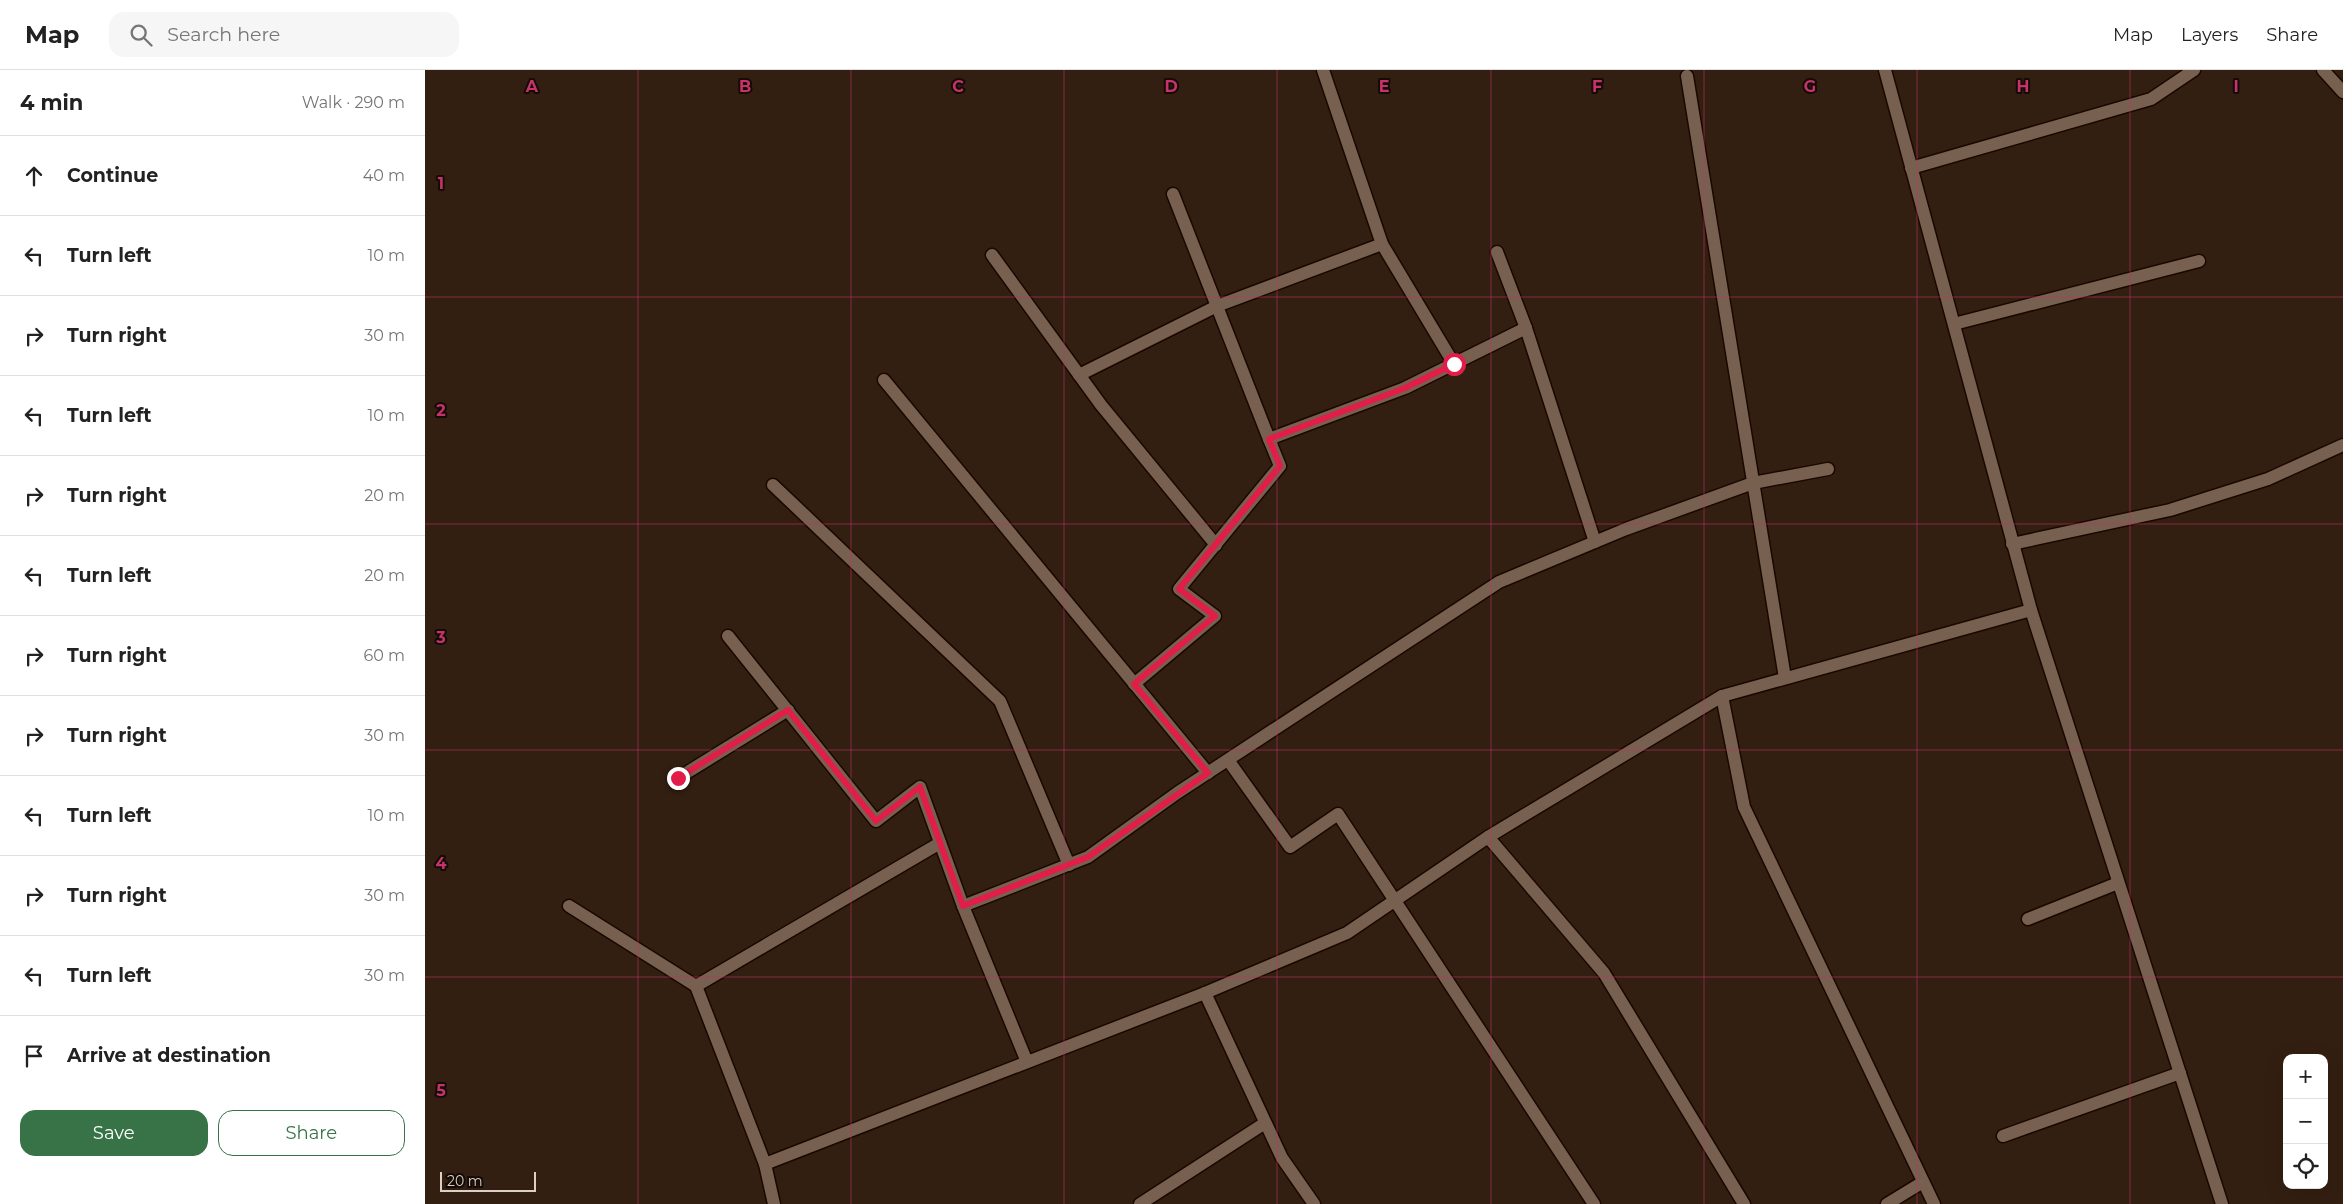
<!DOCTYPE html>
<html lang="en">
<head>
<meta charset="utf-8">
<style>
  body { margin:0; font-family:Montserrat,sans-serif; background:#f6f6f6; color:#222 }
  .controls { position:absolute; right:15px; bottom:15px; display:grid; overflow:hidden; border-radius:10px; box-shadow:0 5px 20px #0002 }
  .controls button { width:45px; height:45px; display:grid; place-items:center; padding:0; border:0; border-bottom:1px solid #e0e0e0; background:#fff; color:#222; font:25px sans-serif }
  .scale { position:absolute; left:15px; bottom:12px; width:96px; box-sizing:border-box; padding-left:5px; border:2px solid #dccfc5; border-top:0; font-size:14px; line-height:18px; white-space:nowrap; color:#dccfc5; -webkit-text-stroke:4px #140b06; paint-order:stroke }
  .stop { position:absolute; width:15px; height:15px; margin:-11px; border:4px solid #e11d48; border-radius:50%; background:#fff }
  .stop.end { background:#e11d48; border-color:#fff; box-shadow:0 1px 5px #0008 }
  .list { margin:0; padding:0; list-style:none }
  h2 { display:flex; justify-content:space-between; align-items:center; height:65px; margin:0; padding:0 20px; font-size:21px }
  h2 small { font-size:16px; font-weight:400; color:#767676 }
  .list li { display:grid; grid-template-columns:32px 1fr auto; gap:15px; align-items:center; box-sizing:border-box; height:80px; padding:0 20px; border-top:1px solid #e0e0e0 }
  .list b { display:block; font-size:19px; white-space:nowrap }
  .list em { font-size:16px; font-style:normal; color:#767676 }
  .actions { display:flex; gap:10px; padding:15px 20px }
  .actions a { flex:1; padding:11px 0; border:1px solid #377347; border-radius:15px; text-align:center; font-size:18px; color:#377347 }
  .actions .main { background:#377347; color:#fff }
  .icon { flex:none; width:28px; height:28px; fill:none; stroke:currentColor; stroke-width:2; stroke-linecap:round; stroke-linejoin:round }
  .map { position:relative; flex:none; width:1918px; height:1134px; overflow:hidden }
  header { display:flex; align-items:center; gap:30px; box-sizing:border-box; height:70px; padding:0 25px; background:#fff; border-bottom:1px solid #e0e0e0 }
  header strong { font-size:24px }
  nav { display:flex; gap:28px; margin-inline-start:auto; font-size:18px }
  .search { width:350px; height:45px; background:#f6f6f6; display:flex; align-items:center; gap:12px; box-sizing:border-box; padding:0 18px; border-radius:15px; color:#767676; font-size:19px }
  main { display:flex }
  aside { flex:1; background:#fff }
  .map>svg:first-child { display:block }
</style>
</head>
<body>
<header>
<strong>Map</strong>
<div class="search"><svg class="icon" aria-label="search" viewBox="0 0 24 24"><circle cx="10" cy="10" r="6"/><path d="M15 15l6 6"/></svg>Search here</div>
<nav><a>Map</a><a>Layers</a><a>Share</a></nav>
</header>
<main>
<aside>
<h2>4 min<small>Walk · 290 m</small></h2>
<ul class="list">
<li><svg class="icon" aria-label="ahead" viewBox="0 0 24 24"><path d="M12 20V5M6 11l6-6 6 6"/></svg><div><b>Continue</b></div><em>40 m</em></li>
<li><svg class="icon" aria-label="left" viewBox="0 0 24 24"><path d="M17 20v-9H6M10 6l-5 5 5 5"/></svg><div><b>Turn left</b></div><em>10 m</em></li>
<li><svg class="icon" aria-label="right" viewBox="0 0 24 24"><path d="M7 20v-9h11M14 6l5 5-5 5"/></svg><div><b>Turn right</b></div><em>30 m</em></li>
<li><svg class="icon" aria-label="left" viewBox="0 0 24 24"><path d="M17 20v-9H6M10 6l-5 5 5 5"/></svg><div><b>Turn left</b></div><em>10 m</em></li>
<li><svg class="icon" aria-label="right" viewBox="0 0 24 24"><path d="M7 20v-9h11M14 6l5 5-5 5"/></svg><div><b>Turn right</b></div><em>20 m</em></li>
<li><svg class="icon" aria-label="left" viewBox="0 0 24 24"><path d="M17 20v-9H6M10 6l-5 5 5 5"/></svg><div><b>Turn left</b></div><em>20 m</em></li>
<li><svg class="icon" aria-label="right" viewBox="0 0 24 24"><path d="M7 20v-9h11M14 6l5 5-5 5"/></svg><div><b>Turn right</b></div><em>60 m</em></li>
<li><svg class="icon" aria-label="right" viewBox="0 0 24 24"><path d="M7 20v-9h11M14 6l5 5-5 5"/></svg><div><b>Turn right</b></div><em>30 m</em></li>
<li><svg class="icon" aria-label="left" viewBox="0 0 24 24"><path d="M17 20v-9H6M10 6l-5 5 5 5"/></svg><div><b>Turn left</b></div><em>10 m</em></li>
<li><svg class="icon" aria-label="right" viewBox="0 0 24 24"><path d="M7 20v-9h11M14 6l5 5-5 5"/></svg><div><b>Turn right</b></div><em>30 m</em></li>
<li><svg class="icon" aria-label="left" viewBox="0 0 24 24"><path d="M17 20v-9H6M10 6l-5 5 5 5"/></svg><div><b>Turn left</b></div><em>30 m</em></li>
<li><svg class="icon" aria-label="arrive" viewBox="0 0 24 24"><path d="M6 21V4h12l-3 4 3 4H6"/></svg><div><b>Arrive at destination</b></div></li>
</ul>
<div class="actions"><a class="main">Save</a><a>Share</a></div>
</aside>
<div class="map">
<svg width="1918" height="1134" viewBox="0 0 1918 1134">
  <rect width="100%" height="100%" fill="#331f11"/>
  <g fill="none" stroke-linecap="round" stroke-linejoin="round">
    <defs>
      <g id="minor">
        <path d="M898 0 957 174 1029 294"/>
        <path d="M1460 0 1606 540 1797 1134"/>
        <path d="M1898 0 1918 22"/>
        <path d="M1262 6 1360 608"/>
        <path d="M1486 98 1726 29 1769 0"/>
        <path d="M748 124 844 369"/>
        <path d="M1072 182 1101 258 1170 472"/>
        <path d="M567 185 676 335 791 475"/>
        <path d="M1529 254 1774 191"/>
        <path d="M654 305 792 236 957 174"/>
        <path d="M459 310 783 703"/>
        <path d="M348 415 575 631 644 795"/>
        <path d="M1587 474 1745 440 1843 409 1918 375"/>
        <path d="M303 566 451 751 495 717 538 836 602 992"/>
        <path d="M709 614 790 546 754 519 855 396 844 369 980 318 1101 258"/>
        <path d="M1297 626 1319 737 1509 1134"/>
        <path d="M803 690 865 777 913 744 1169 1134"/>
        <path d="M253 708 363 640"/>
        <path d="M1063 767 1179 903 1319 1134"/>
        <path d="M144 836 271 916 340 1094 349 1134"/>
        <path d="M538 836 663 787 752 723 1074 512 1201 459 1328 413 1403 399"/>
        <path d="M1603 849 1693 813"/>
        <path d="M271 916 515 773"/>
        <path d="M780 923 857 1088 889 1134"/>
        <path d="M1578 1066 1755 1003"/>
        <path d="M340 1094 780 923 922 863 1063 767 1297 626 1606 540"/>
        <path d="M715 1134 840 1053"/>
        <path d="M1462 1134 1498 1112"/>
      </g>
    </defs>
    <!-- minor casing -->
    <use href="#minor" stroke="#1a0800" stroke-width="15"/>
    <!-- minor -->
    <use href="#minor" stroke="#776050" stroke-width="12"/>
  </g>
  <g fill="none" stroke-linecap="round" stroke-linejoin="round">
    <!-- route -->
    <path stroke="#e11d48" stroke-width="6" d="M253 708 363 640 451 751 495 717 538 836 663 787 783 703 709 614 790 546 754 519 855 396 844 369 980 318 1029 294"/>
  </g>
  <!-- grid -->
  <path fill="none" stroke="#c6336b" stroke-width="1" stroke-opacity="0.55" d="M213 0V1134M426 0V1134M639 0V1134M852 0V1134M1066 0V1134M1279 0V1134M1492 0V1134M1705 0V1134M0 227H1918M0 454H1918M0 680H1918M0 907H1918"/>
  <g font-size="16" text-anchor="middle" font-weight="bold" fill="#c6336b" stroke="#140b06" stroke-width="4" stroke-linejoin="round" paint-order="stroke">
    <text x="107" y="22">A</text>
    <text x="320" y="22">B</text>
    <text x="533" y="22">C</text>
    <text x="746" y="22">D</text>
    <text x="959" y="22">E</text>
    <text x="1172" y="22">F</text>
    <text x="1385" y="22">G</text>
    <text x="1598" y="22">H</text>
    <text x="1811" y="22">I</text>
    <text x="16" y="119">1</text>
    <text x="16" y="346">2</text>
    <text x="16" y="573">3</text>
    <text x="16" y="799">4</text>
    <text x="16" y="1026">5</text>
  </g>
</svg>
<div class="controls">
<button>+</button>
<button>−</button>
<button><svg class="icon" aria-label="locate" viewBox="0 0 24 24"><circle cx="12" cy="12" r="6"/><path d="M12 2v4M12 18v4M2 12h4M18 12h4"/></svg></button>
</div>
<div class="scale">20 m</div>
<div class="stop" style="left:1029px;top:294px"></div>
<div class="stop end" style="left:253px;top:708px"></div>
</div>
</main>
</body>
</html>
